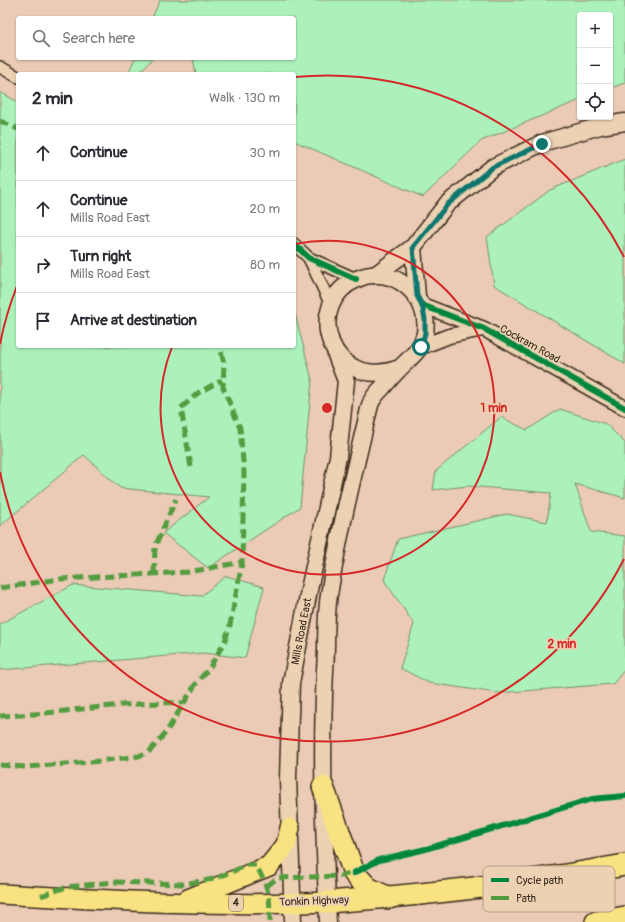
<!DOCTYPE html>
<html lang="en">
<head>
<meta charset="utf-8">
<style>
  body { margin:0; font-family:Pangolin,sans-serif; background:#f7f7f7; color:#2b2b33 }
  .controls { position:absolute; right:12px; top:12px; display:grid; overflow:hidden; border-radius:4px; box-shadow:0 1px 3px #0004 }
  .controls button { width:36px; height:36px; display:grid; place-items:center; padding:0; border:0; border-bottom:1px solid #e1e1e2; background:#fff; color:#2b2b33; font:20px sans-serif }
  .stop { position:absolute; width:12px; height:12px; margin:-9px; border:3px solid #0f766e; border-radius:50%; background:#fff }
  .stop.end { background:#0f766e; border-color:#fff; box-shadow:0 1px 4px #0008 }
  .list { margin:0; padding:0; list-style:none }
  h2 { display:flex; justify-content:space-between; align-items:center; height:52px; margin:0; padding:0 16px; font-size:17px }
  h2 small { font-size:13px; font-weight:400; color:#7c7c81 }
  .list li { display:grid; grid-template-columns:26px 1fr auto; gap:12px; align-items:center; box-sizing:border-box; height:56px; padding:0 16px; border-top:1px solid #e1e1e2 }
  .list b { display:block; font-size:15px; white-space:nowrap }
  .list p { margin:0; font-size:13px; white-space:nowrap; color:#7c7c81 }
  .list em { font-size:13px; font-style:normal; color:#7c7c81 }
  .icon { flex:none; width:22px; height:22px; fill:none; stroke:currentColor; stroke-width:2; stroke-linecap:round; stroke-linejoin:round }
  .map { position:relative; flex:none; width:625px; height:922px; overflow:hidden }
  .search { position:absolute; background:#fff; box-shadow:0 1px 3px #0004; left:16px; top:16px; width:280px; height:44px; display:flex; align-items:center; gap:10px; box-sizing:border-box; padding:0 14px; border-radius:4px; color:#7c7c81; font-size:15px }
  .panel { position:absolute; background:#fff; box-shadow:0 1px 3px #0004; left:16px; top:72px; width:280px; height:276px; border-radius:4px }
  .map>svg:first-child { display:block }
</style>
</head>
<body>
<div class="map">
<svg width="625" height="922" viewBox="0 0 625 922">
  <rect width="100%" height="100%" fill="#ebcbb6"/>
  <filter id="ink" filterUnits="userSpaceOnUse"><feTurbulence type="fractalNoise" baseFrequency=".025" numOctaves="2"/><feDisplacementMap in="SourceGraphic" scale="8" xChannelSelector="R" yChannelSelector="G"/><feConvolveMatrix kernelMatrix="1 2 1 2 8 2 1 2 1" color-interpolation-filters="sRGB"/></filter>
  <g filter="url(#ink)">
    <!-- green -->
    <g fill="#acf1bc" stroke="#748e6d">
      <path d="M160 0H625V83L610 88V15H580V100L481 141 423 197 294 141V74H196L193 58H294V18H152Z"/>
      <path d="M135 58H153L138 74H128Z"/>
      <path d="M0 92 18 102V346H294V310L312 380 300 507 208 568 163 533 209 497 120 488 84 455 0 526Z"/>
      <path d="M625 159V364L494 285 487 237 550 190Z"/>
      <path d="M560 409 606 424 625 443V498L575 484 591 532 625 536V669L613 684 497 693 429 683 400 668 414 624 384 580 398 539 507 514 547 522 551 493 468 486 433 490 436 471 501 417 527 430Z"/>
      <path d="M226 576 264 587 245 658 204 653 0 670V624L73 585 201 596Z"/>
    </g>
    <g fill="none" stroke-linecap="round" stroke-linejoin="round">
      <defs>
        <g id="minor">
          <path d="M0 67 18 77"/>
          <path d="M294 244 309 258 356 279"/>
          <path d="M309 258 331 305"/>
        </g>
        <g id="tertiary">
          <path d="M422 305 484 329 625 408"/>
          <path d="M421 347 449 336 483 329"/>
        </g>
        <g id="secondary">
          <path d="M413 247 417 296"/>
          <path d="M375 275 413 247 447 204 493 167 542 143 600 126 625 122"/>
          <path id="s1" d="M293 922 288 778 291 683 310 585 338 457 346 381 336 355"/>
          <path d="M328 922C324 838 321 754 325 670 327 646 325 620 329 595 339 532 355 468 370 405 372 398 377 393 382 388 388 381 394 374 400 368 411 357 422 349 425 333 431 296 392 263 357 279 301 304 330 394 400 368"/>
        </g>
        <g id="trunk">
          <path d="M0 894C109 900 218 907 327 902"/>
          <path d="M188 899 269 866 286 845 290 828"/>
        </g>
        <g id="motorway">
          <path d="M323 787 354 873 368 888 389 898"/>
          <path d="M327 902C427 895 526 883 625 865"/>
          <path d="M596 922 625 917"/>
        </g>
      </defs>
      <!-- minor casing -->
      <use href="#minor" stroke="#3b2a1e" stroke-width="14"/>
      <!-- tertiary casing -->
      <use href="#tertiary" stroke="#3b2a1e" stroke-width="17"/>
      <!-- secondary casing -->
      <use href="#secondary" stroke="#3b2a1e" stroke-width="19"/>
      <!-- trunk casing -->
      <use href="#trunk" stroke="#3b2a1e" stroke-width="22"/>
      <!-- motorway casing -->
      <use href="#motorway" stroke="#3b2a1e" stroke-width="24"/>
      <!-- minor -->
      <use href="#minor" stroke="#ecd2b3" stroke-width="11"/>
      <!-- tertiary -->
      <use href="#tertiary" stroke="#ecd2b3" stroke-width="14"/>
      <!-- secondary -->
      <use href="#secondary" stroke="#ecd2b3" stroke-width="16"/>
      <!-- trunk -->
      <use href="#trunk" stroke="#f8e281" stroke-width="19"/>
      <!-- motorway -->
      <use href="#motorway" stroke="#f8e281" stroke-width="21"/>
      <!-- quiet -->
      <g stroke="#529c3f" stroke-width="5" stroke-dasharray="10 5" stroke-linecap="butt">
        <path d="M0 121 18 129"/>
        <path d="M191 467 181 408 198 393 222 380"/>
        <path d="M154 573 155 547 176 499"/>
        <path d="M0 588 60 579 189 572 242 562"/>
        <path d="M0 716C61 714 123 701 184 703"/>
        <path d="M0 765 26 767 91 762 139 756 150 751 167 731 195 685 210 667 225 641 230 625 242 563 244 472 240 428 223 387 224 364 220 346"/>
        <path d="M267 886 277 878 341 876 356 871"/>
        <path d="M41 896 66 887 115 882 183 884 214 879 248 865H256C269 890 270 894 270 922"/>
      </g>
      <defs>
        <g id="cycleway">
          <path d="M294 244 309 258 356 279"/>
          <path d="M422 305 484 329 625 408"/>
          <path d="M354 873 379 860 426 849 592 799 625 796"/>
        </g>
      </defs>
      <!-- cycleway casing -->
      <use href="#cycleway" stroke="#ecd2b3" stroke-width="8"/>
      <!-- cycleway -->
      <use href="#cycleway" stroke="#00873e" stroke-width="6"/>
    </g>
  </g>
  <g fill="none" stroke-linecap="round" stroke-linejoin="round" filter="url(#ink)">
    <!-- route -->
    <path stroke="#0f766e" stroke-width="5" d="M421 347 425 333V319L422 305 417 296 413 247 448 204 493 167 542 144"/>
  </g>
  <!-- distance rings -->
  <g fill="none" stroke="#d62828" stroke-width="2">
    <path d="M295 244A167 167 0 1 1 172 347"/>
    <path d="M624 559A333 333 0 0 1 0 472M0 344A333 333 0 0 1 17 286M295 77A333 333 0 0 1 624 257"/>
  </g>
  <g text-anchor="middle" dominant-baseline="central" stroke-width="3.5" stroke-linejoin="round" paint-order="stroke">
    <!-- shield labels -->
    <rect fill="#ecd2b3" stroke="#705c4b" stroke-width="1" x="229" y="895" width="14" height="16" rx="3"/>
    <g font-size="10" font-weight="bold" fill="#3b2a1e">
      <text x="236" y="903">4</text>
    </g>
    <!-- street labels -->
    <g font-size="11" fill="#3b2a1e" stroke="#ecd2b3">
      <text transform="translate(530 344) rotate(29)">Cockram Road</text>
      <text stroke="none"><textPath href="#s1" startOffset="292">Mills Road East</textPath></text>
      <text transform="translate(314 901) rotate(-2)">Tonkin Highway</text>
    </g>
  </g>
  <!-- legend -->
  <rect x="483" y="866" width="132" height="46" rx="6" fill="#ecd2b3" stroke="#b7a086" stroke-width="1"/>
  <rect x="491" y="878" width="18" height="4" fill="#00873e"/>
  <rect x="491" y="896" width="18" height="4" fill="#529c3f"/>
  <g font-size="11" fill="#3b2a1e">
    <text x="516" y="884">Cycle path</text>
    <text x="516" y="902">Path</text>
  </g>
  <circle cx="327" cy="408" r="6" fill="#d62828" stroke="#ecd2b3" stroke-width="2"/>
  <g font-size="12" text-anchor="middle" font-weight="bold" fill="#d62828" stroke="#ecd2b3" stroke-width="3.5" stroke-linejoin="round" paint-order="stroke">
    <text x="494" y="412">1 min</text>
    <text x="562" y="648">2 min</text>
  </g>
</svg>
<div class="controls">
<button>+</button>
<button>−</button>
<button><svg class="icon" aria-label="locate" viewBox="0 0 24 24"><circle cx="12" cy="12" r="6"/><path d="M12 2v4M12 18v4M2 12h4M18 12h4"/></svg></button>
</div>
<div class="stop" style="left:421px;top:347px"></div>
<div class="stop end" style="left:542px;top:144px"></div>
<div class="search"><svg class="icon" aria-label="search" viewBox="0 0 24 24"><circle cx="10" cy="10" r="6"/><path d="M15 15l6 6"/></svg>Search here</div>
<section class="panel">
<h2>2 min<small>Walk · 130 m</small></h2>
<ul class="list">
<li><svg class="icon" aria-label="ahead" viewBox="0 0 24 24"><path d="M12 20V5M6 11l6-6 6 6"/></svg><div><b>Continue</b></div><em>30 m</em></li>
<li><svg class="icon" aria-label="ahead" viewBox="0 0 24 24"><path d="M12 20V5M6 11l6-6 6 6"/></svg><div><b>Continue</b><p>Mills Road East</p></div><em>20 m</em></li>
<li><svg class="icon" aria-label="right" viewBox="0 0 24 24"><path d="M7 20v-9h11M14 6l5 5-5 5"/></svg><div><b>Turn right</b><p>Mills Road East</p></div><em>80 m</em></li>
<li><svg class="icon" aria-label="arrive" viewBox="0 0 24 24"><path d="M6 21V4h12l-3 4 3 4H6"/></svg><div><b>Arrive at destination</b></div></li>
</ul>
</section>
</div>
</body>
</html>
